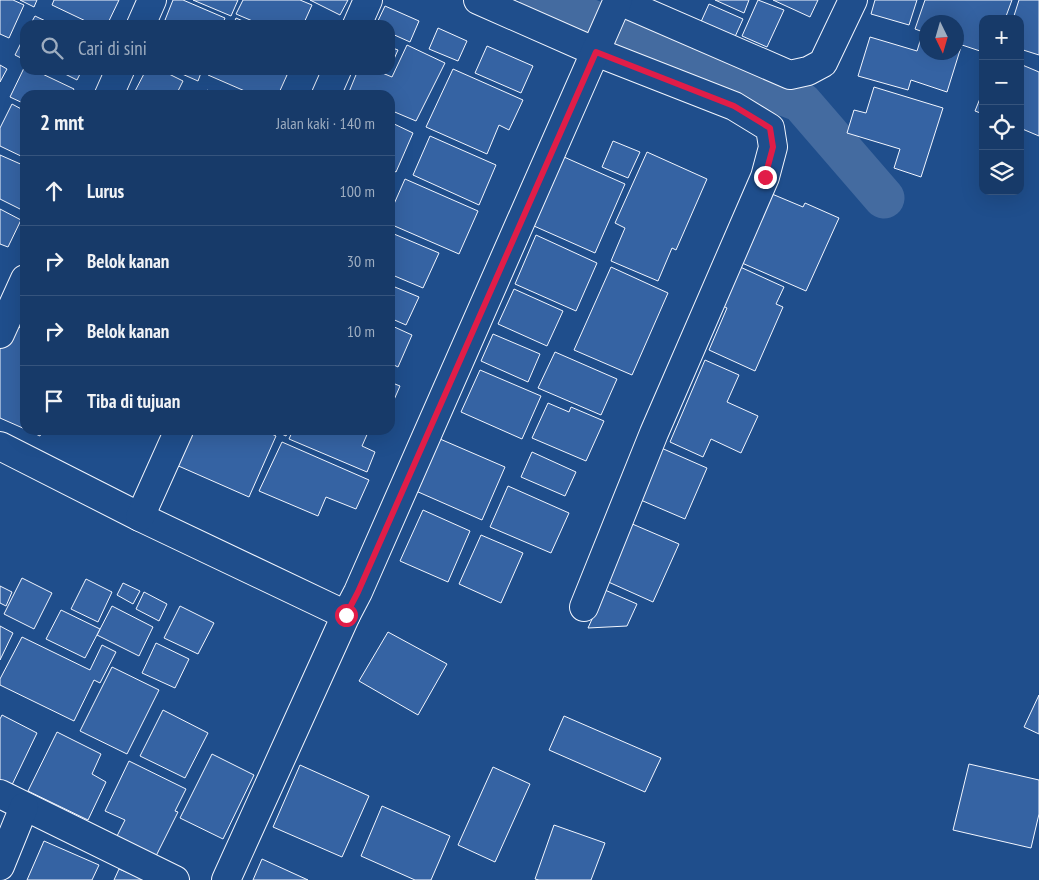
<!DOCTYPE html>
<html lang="id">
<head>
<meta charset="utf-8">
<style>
  body { margin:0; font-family:"PT Sans Narrow",sans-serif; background:#20416f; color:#f1f3f6 }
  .controls { position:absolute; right:15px; top:15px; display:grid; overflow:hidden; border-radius:10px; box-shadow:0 5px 20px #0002 }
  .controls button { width:45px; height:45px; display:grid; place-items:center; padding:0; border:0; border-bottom:1px solid #36547d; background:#173a69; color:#f1f3f6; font:25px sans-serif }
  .compass { position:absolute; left:919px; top:15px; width:45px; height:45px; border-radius:50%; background:#173a69; box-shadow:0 5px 20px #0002; rotate:175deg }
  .stop { position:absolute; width:15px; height:15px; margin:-11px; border:4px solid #e11d48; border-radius:50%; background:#fff }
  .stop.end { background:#e11d48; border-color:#fff; box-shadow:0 1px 5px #0008 }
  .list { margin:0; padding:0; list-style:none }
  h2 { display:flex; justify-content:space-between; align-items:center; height:65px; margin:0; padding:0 20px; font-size:21px }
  h2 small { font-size:16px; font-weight:400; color:#9eadc0 }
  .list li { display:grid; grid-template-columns:32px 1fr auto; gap:15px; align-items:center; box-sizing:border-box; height:70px; padding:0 20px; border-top:1px solid #36547d }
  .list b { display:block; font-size:19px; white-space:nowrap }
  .list em { font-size:16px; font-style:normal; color:#9eadc0 }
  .icon { flex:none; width:28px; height:28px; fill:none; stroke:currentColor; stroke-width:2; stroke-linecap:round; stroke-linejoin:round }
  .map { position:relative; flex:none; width:1039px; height:880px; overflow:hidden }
  .search { position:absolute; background:#173a69; box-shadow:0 5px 20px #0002; left:20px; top:20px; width:375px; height:55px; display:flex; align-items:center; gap:12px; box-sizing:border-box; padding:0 18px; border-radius:15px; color:#9eadc0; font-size:19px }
  .panel { position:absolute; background:#173a69; box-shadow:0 5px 20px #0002; left:20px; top:90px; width:375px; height:345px; border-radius:15px }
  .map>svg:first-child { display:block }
</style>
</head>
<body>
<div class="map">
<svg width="1039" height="880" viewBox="0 0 1039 880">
  <rect width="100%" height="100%" fill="#1f4e8c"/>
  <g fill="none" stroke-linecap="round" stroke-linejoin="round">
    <!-- canal -->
    <path stroke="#446ba0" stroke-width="41" d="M540 0 801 102 884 198"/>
  </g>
  <!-- building -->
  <g fill="#3563a3" stroke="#f2f6ff">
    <path d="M0 0H13L24 5 9 38 0 34Z"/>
    <path d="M20 0H37L34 7Z"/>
    <path d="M54 0H119L107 25H94L52 5Z"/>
    <path d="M173 0H183L225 18 222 25H178L165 20Z"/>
    <path d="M193 0H238L231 16Z"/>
    <path d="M243 0H300L312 5 303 25H262L236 14Z"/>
    <path d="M310 0H348L340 15Z"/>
    <path d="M715 0H749L744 13Z"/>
    <path d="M758 0 784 10 767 47 742 36Z"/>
    <path d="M773 0H818L810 17Z"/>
    <path d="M875 0H917L909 25 871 14Z"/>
    <path d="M925 0H1012L1005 19H983V52L956 43V22H926V33L915 29Z"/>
    <path d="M1019 0H1039V55L1020 49V19H1013Z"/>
    <path d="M709 4 743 19 734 39 700 24Z"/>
    <path d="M385 6 419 21 410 42 390 33V25H376Z"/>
    <path d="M35 16 54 25H30Z"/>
    <path d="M236 18 252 25H233Z"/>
    <path d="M438 28 467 41 458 61 429 49Z"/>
    <path d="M25 35V60L15 55Z"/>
    <path d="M922 35 926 37V52H956V45L961 47 947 92 911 80 908 90 858 76 870 37 917 51Z"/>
    <path d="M407 45 445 63 416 121 390 110V95H356L349 92 358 70H375L392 77Z"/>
    <path d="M487 46 533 66 521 93 475 73Z"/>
    <path d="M390 47 398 50 390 68Z"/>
    <path d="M1020 64 1039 72V136L1020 128Z"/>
    <path d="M0 65 7 69 0 82Z"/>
    <path d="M25 66V70H34L74 89 71 95H25V104L10 97Z"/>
    <path d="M453 69 523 100 509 130 499 125 487 154 426 127Z"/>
    <path d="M57 70H82L77 80Z"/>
    <path d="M146 70H161L183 81 176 95H133Z"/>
    <path d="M173 70H202L198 81Z"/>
    <path d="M211 70H275L287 75 278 95H254L208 75Z"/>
    <path d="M874 87 943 108 921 177 894 168 900 149 847 133 854 110 866 113Z"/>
    <path d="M207 90 217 95H205Z"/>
    <path d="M983 91V114L975 111Z"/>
    <path d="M12 104 25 111V158L0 146V128Z"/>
    <path d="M390 122 413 133 396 172 390 169Z"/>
    <path d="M430 136 496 165 479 205 413 175Z"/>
    <path d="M613 141 640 152 628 178 602 167Z"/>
    <path d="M647 152 707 179 676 250 672 248 658 281 611 261 625 228 615 223Z"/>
    <path d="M0 155 25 166 24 211 0 199Z"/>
    <path d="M564 157 625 184 595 253 534 226Z"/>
    <path d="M405 179 478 211 459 254 390 224V213Z"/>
    <path d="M772 194 803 207 805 203 839 218 806 291 742 263Z"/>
    <path d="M0 209 21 220 8 247 0 244Z"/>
    <path d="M394 234 439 253 423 288 390 274V243Z"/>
    <path d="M536 235 597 263 576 311 515 284Z"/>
    <path d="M738 266 784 287 776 304 783 307 755 371 709 350 727 308 721 305Z"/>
    <path d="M611 267 668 293 632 375 574 350Z"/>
    <path d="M390 285 419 297 406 325 390 318Z"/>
    <path d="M514 289 563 311 547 346 498 324Z"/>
    <path d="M10 323 25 330V429L0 418V345Z"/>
    <path d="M390 325 412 335 398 367 390 363Z"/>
    <path d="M493 334 540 354 528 382 481 361Z"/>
    <path d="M555 352 617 379 601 415 538 388Z"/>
    <path d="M705 360 739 375 727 402 758 416 741 453 711 439 703 457 670 442Z"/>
    <path d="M480 370 541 396 522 439 461 412Z"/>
    <path d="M390 382 400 386 390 409Z"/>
    <path d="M548 403 569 412 571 407 604 421 586 461 532 438Z"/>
    <path d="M27 430H43L40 436Z"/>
    <path d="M189 430H263L276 436 249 497 174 464Z"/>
    <path d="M273 430H289L286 436Z"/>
    <path d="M293 430H369L362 446 375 452 367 472 289 439Z"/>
    <path d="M440 439 505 467 482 520 416 491Z"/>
    <path d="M282 442 369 480 356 509 326 497 318 516 259 491Z"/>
    <path d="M659 447 707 468 685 519 636 498Z"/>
    <path d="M532 452 576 472 565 496 521 477Z"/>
    <path d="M508 486 569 513 551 553 490 527Z"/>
    <path d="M423 510 470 531 448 582 400 561Z"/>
    <path d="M630 523 679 544 653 602 604 580Z"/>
    <path d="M481 535 523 553 501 603 459 584Z"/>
    <path d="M22 578 52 593 34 629 4 614Z"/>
    <path d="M86 579 112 592 98 622 71 609Z"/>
    <path d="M123 583 140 591 133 604 117 595Z"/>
    <path d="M0 586 12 592 6 606 0 603Z"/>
    <path d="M605 590 637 604 627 626 588 628Z"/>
    <path d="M144 592 167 604 159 621 136 609Z"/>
    <path d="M112 606 153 627 139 656 97 635Z"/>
    <path d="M180 606 214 623 198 654 164 638Z"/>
    <path d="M61 610 100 629 85 658 46 639Z"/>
    <path d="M0 626 13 633 0 660Z"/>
    <path d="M388 632 447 664 418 715 359 681Z"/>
    <path d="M22 637 90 670 102 645 116 652 100 683 94 680 74 721 0 685V679Z"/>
    <path d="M156 643 189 659 175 688 142 673Z"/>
    <path d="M112 667 159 690 127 754 80 731Z"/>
    <path d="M1039 695V734L1024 727Z"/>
    <path d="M163 710 208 733 185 778 140 756Z"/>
    <path d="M2 715 37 733 10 789 0 784V719Z"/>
    <path d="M564 716 661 758 645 792 549 750Z"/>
    <path d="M57 732 101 754 92 774 106 782 88 820 28 791Z"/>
    <path d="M212 754 254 775 223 839 180 818Z"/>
    <path d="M129 761 186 789 175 811 178 812 154 860 115 840 125 820 105 811Z"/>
    <path d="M969 764 1039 780V814L1031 848 953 830Z"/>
    <path d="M300 765 369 796 342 857 273 827Z"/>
    <path d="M493 767 530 784 495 862 458 845Z"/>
    <path d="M382 806 450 836 431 880H415L361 856Z"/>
    <path d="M554 825 605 843 591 880H539L535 879Z"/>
    <path d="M44 841 99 865 92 880H27Z"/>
    <path d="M262 859 308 880H253Z"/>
    <path d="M119 869 145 880H114Z"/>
  </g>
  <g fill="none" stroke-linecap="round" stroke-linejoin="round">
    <defs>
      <g id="minor">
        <path d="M478 0 596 52 734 106 770 128 773 147 765 177 654 433 584 607"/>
        <path d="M617 0 790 75 808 71 823 63 853 0"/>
        <path d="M141 25 152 0"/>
        <path d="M357 25 368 0"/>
        <path d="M109 95 120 70"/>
        <path d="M326 95 337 70"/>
        <path d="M0 334 25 279"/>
        <path d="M0 446 140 517 346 615"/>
        <path d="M140 517 179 430"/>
        <path d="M0 794 175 880"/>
        <path d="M0 866 24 807"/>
        <path d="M226 880 346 615 358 592 618 0"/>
      </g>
    </defs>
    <!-- minor casing -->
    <use href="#minor" stroke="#f2f6ff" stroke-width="30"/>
    <!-- minor -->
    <use href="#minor" stroke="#1f4e8c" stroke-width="28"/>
  </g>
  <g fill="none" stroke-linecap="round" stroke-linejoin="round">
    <!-- route -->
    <path stroke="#e11d48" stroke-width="6" d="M346 615 358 592 596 52 734 106 770 128 773 147 765 177"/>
  </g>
</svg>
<div class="controls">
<button>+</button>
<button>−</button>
<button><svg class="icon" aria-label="locate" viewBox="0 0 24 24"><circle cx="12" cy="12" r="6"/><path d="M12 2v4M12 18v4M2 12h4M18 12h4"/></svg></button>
<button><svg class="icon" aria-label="layers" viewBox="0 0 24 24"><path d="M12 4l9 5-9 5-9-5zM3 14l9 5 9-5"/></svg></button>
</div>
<svg class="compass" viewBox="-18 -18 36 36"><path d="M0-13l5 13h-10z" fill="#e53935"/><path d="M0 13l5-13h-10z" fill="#9eadc0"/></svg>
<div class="stop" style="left:346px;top:615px"></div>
<div class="stop end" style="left:765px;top:177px"></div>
<div class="search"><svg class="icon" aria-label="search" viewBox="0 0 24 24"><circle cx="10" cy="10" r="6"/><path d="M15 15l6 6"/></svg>Cari di sini</div>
<section class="panel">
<h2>2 mnt<small>Jalan kaki · 140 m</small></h2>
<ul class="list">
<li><svg class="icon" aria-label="ahead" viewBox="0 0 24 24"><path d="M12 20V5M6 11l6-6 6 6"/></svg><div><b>Lurus</b></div><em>100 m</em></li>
<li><svg class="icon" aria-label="right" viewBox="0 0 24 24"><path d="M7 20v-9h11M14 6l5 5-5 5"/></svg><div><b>Belok kanan</b></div><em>30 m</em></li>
<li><svg class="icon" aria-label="right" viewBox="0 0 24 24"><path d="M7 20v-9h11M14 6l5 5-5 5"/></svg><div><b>Belok kanan</b></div><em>10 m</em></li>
<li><svg class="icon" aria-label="arrive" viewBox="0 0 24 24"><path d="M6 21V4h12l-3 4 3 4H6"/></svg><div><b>Tiba di tujuan</b></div></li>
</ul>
</section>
</div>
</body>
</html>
